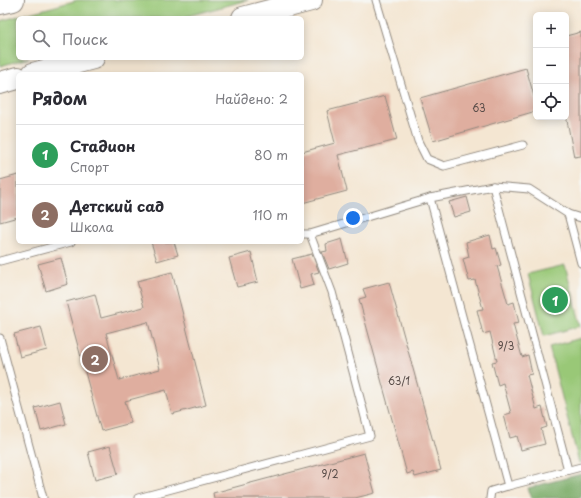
<!DOCTYPE html>
<html lang="ru">
<head>
<meta charset="utf-8">
<style>
  body { margin:0; font-family:"Playpen Sans",sans-serif; background:#f7f7f7; color:#2b2b33 }
  .controls { position:absolute; right:12px; top:12px; display:grid; overflow:hidden; border-radius:6px; box-shadow:0 2px 10px #0003 }
  .controls button { width:36px; height:36px; display:grid; place-items:center; padding:0; border:0; border-bottom:1px solid #e1e1e2; background:#fff; color:#2b2b33; font:20px sans-serif }
  .you { position:absolute; left:353px; top:218px; width:14px; height:14px; margin:-10px; border:3px solid #fff; border-radius:50%; background:#1a73e8; box-shadow:0 0 0 6px #1a73e833 }
  .badge { display:grid; place-items:center; width:26px; height:26px; border-radius:50%; background:#7c3aed; color:#fff; font-size:13px; font-weight:700 }
  .pin { position:absolute; translate:-50% -50%; border:2px solid #fff; box-shadow:0 1px 4px #0006 }
  .list { margin:0; padding:0; list-style:none }
  h2 { display:flex; justify-content:space-between; align-items:center; height:52px; margin:0; padding:0 16px; font-size:17px }
  h2 small { font-size:13px; font-weight:400; color:#7c7c81 }
  .list li { display:grid; grid-template-columns:26px 1fr auto; gap:12px; align-items:center; box-sizing:border-box; height:60px; padding:0 16px; border-top:1px solid #e1e1e2 }
  .list b { display:block; font-size:15px; white-space:nowrap }
  .list p { margin:0; font-size:13px; white-space:nowrap; color:#7c7c81 }
  .list em { font-size:13px; font-style:normal; color:#7c7c81 }
  .icon { flex:none; width:22px; height:22px; fill:none; stroke:currentColor; stroke-width:2; stroke-linecap:round; stroke-linejoin:round }
  .map { position:relative; flex:none; width:581px; height:498px; overflow:hidden }
  .search { position:absolute; background:#fff; box-shadow:0 2px 10px #0003; left:16px; top:16px; width:288px; height:44px; display:flex; align-items:center; gap:10px; box-sizing:border-box; padding:0 14px; border-radius:6px; color:#7c7c81; font-size:15px }
  .panel { position:absolute; background:#fff; box-shadow:0 2px 10px #0003; left:16px; top:72px; width:288px; height:172px; border-radius:6px }
  .map>svg:first-child { display:block }
</style>
</head>
<body>
<div class="map">
<svg width="581" height="498" viewBox="0 0 581 498">
  <rect width="100%" height="100%" fill="#f6f6f2"/>
  <filter id="ink" filterUnits="userSpaceOnUse"><feTurbulence type="fractalNoise" baseFrequency=".025" numOctaves="2"/><feDisplacementMap in="SourceGraphic" scale="8" xChannelSelector="R" yChannelSelector="G"/><feConvolveMatrix kernelMatrix="1 2 1 2 8 2 1 2 1" color-interpolation-filters="sRGB"/></filter>
  <filter id="wash" filterUnits="userSpaceOnUse"><feTurbulence type="fractalNoise" baseFrequency=".012" numOctaves="4" result="noise"/><feDisplacementMap in="SourceGraphic" scale="16" xChannelSelector="R" yChannelSelector="G"/><feGaussianBlur stdDeviation="0.9" result="paint"/><feColorMatrix in="noise" values="0 0 0 0 0 0 0 0 0 0 0 0 0 0 0 0 0 1.4 0 .05"/><feComposite in="paint" operator="in"/></filter>
  <g filter="url(#wash)">
    <rect width="100%" height="100%" fill="#f4e6d2"/>
    <!-- green -->
    <g fill="#99c877" stroke="#627a51">
      <path d="M78 0H248L180 18H18V58H29L0 66V21Z"/>
      <path d="M565 265 581 326 544 336 528 274Z"/>
      <path d="M581 338V462L579 463 549 347Z"/>
    </g>
    <!-- forest -->
    <path fill="#7aac68" stroke="#526c4a" d="M581 474V498H531L528 488Z"/>
    <g id="blocks">
      <!-- building -->
      <g fill="#dfae9f" fill-rule="evenodd">
        <path d="M581 32V156L574 157 566 115V36Z"/>
        <path d="M526 68 536 103V111L433 141 420 98Z"/>
        <path d="M385 96 397 140 338 155 347 191 302 203V152L335 143 327 111Z"/>
        <path d="M18 175V217L0 222V180Z"/>
        <path d="M467 197 471 212 454 217 449 202Z"/>
        <path d="M490 235 493 249 496 248 501 265 497 266 508 304 514 302 519 323 513 324 522 357 528 355 532 374 527 375 536 409 542 407 547 427 541 429 545 444 521 450 517 436 510 438 504 415 511 413 503 383 498 385 492 362 497 361 490 332 483 334 477 310 483 309 475 280 469 281 463 259 469 257 466 242Z"/>
        <path d="M342 239 348 263 329 269 322 252 327 251 326 244Z"/>
        <path d="M151 242H174L178 255 157 261Z"/>
        <path d="M251 252 258 282 237 287 229 258Z"/>
        <path d="M312 254 319 272 311 274 314 285 300 289 292 259Z"/>
        <path d="M61 258 68 284 46 291 38 264Z"/>
        <path d="M172 272 206 405 172 414 166 390 125 401 131 423 101 431 66 302 95 294 101 318 144 307 137 281ZM148 322 160 369 119 380 106 333Z"/>
        <path d="M389 282 441 470 415 477 413 472 407 474 359 299 366 297 363 289Z"/>
        <path d="M41 327 47 350 20 357 14 334Z"/>
        <path d="M60 401 66 424 41 431 35 408Z"/>
        <path d="M110 446 118 474 95 480 88 452Z"/>
        <path d="M364 453 375 493 355 498H214L213 493Z"/>
      </g>
    </g>
  </g>
  <g filter="url(#ink)">
    <use href="#blocks" fill-opacity="0" stroke="#90887e" stroke-width="1"/>
    <g fill="none" stroke-linecap="round" stroke-linejoin="round">
      <defs>
        <g id="service">
          <path d="M376 0 418 141 427 159 444 166 523 145"/>
          <path d="M493 186 568 470"/>
          <path d="M430 198 508 486 491 491 490 498"/>
          <path d="M568 214 581 218"/>
          <path d="M310 234 430 198 493 186 529 189 568 214 581 263"/>
          <path d="M0 261 71 242"/>
          <path d="M0 338 43 498"/>
          <path d="M508 486 581 467"/>
          <path d="M138 498 370 436 332 292 310 234H302"/>
        </g>
        <g id="trunk">
          <path d="M0 3 13 0"/>
          <path d="M243 18 311 0"/>
          <path d="M33 74 93 58"/>
          <path d="M0 83 18 78"/>
        </g>
      </defs>
      <!-- service casing -->
      <use href="#service" stroke="#90887e" stroke-width="9"/>
      <!-- trunk casing -->
      <use href="#trunk" stroke="#90887e" stroke-width="24"/>
      <!-- service -->
      <use href="#service" stroke="#fff" stroke-width="7"/>
      <!-- trunk -->
      <use href="#trunk" stroke="#fff" stroke-width="22"/>
    </g>
  </g>
  <g text-anchor="middle" dominant-baseline="central" stroke-width="3" stroke-linejoin="round" paint-order="stroke">
    <!-- number labels -->
    <g font-size="10" fill="#584c48">
      <text x="479" y="107">63</text>
      <text x="506" y="345">9/3</text>
      <text x="399" y="380">63/1</text>
      <text x="330" y="473">9/2</text>
    </g>
  </g>
</svg>
<div class="controls">
<button>+</button>
<button>−</button>
<button><svg class="icon" aria-label="locate" viewBox="0 0 24 24"><circle cx="12" cy="12" r="6"/><path d="M12 2v4M12 18v4M2 12h4M18 12h4"/></svg></button>
</div>
<div class="you"></div>
<div class="pin badge" style="left:555px;top:300px;background:#2e9e5b">1</div>
<div class="pin badge" style="left:95px;top:359px;background:#8d6e63">2</div>
<div class="search"><svg class="icon" aria-label="search" viewBox="0 0 24 24"><circle cx="10" cy="10" r="6"/><path d="M15 15l6 6"/></svg>Поиск</div>
<section class="panel">
<h2>Рядом<small>Найдено: 2</small></h2>
<ul class="list">
<li><span class="badge" style="background:#2e9e5b">1</span><div><b>Стадион</b><p>Спорт</p></div><em>80 m</em></li>
<li><span class="badge" style="background:#8d6e63">2</span><div><b>Детский сад</b><p>Школа</p></div><em>110 m</em></li>
</ul>
</section>
</div>
</body>
</html>
